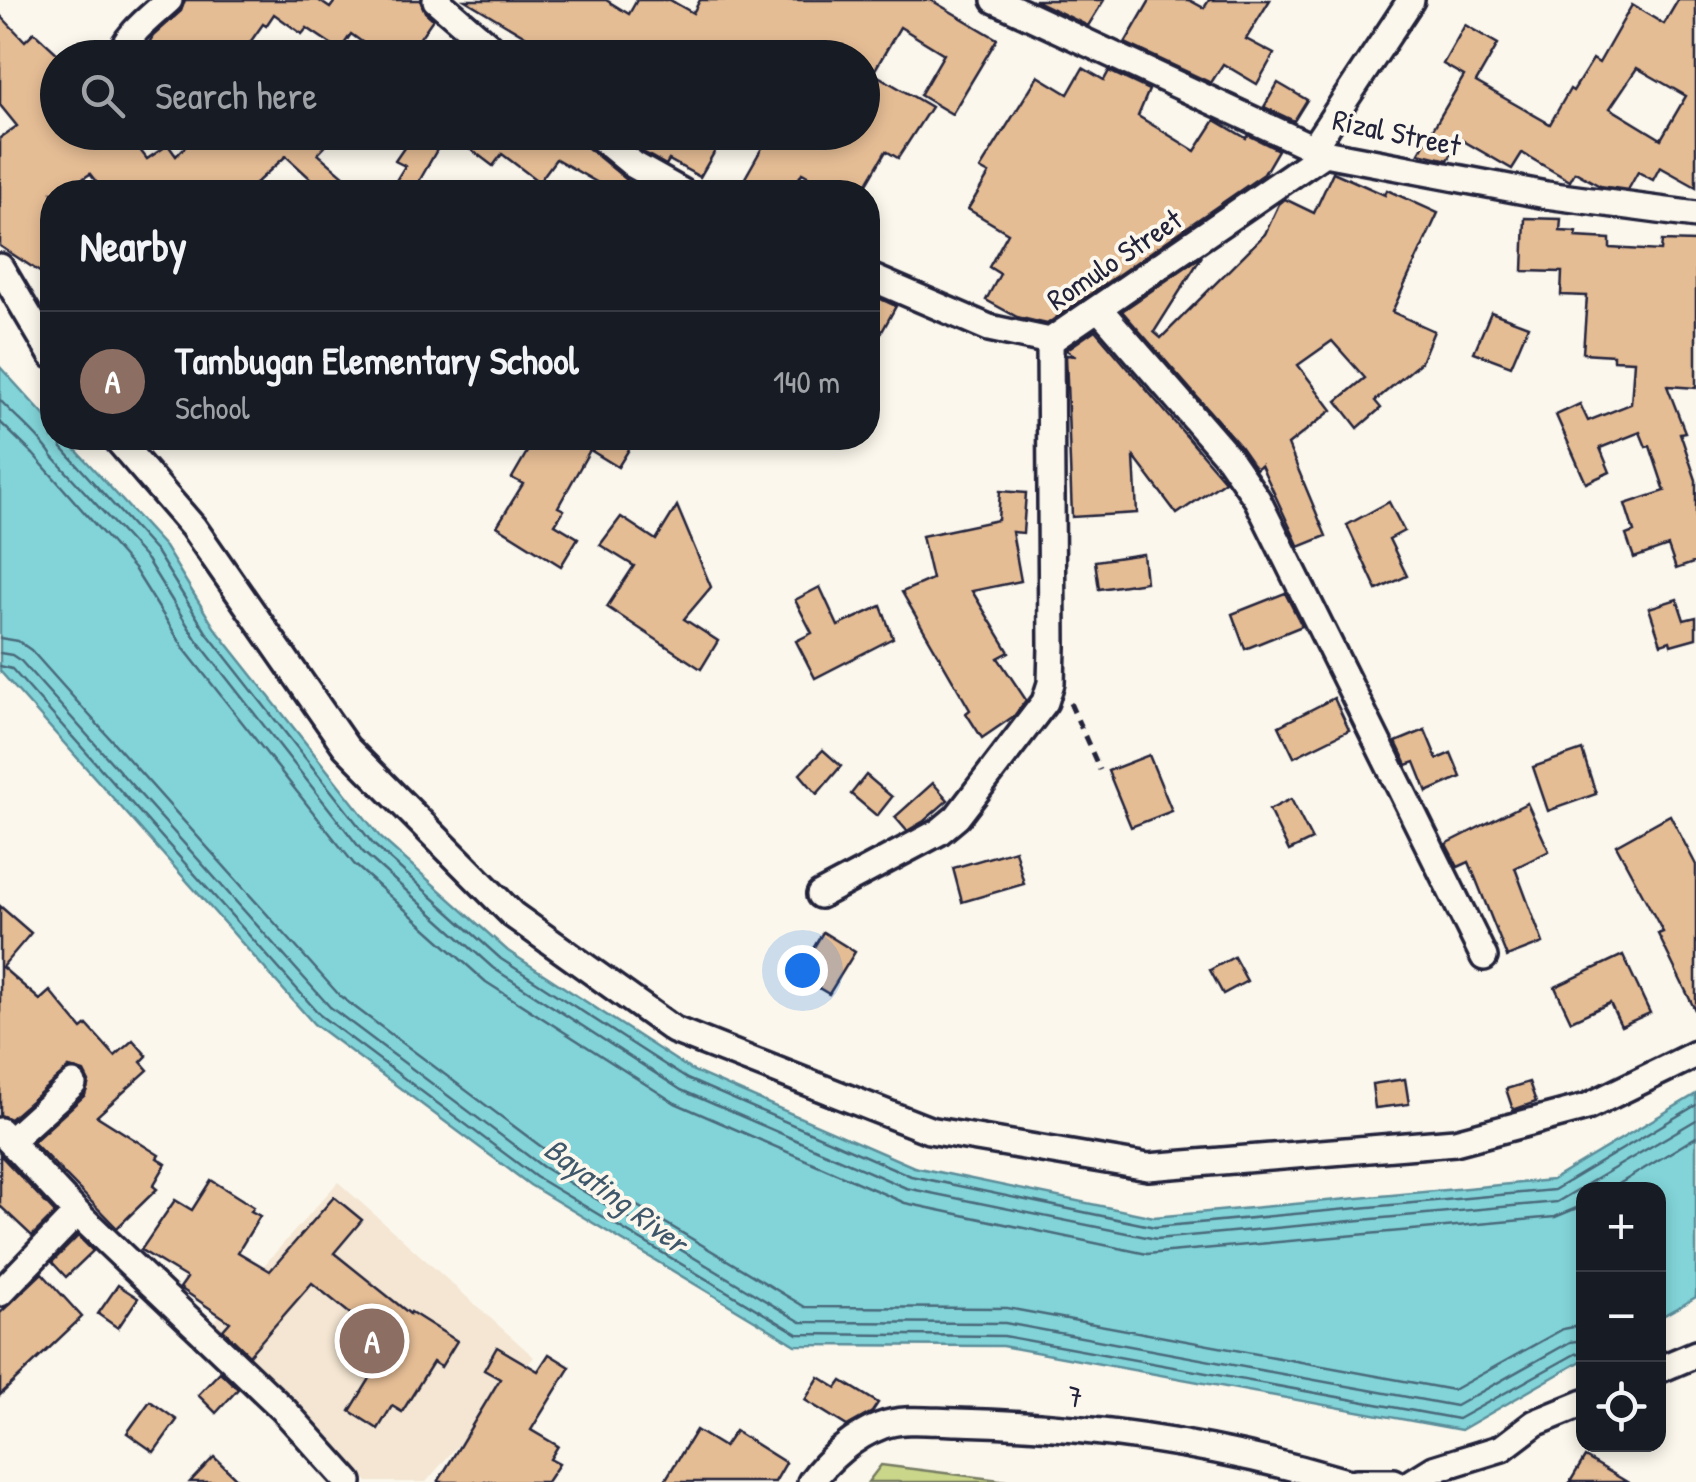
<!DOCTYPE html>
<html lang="en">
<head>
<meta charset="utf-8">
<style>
  body { margin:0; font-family:"Patrick Hand",sans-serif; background:#20242c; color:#f1f3f6 }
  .controls { position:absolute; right:30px; bottom:30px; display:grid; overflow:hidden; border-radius:20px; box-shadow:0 5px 15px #0003 }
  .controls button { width:90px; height:90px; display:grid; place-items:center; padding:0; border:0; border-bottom:2px solid #363941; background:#171b24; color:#f1f3f6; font:50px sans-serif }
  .you { position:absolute; left:802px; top:970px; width:35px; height:35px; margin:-25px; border:8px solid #fff; border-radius:50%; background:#1a73e8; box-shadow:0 0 0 15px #1a73e833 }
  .badge { display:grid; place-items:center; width:65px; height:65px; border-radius:50%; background:#db2777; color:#fff; font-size:32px; font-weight:700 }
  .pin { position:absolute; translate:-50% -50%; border:5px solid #fff; box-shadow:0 2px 10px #0006 }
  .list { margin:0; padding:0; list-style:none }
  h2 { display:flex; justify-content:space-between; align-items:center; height:130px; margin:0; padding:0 40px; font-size:42px }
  h2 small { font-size:32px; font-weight:400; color:#9ea1a6 }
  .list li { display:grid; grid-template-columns:65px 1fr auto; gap:30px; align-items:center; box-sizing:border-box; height:140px; padding:0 40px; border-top:2px solid #363941 }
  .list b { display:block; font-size:38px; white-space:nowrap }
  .list p { margin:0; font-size:32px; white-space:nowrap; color:#9ea1a6 }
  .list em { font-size:32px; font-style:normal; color:#9ea1a6 }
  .icon { flex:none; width:55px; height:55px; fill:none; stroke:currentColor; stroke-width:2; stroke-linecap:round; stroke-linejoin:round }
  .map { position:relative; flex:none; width:1696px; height:1482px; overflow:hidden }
  .search { position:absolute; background:#171b24; box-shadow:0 5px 15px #0003; left:40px; top:40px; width:840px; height:110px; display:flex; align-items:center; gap:25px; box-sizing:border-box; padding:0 35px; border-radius:55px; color:#9ea1a6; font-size:38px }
  .panel { position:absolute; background:#171b24; box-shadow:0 5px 15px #0003; left:40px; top:180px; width:840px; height:270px; border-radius:40px }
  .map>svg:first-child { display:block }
</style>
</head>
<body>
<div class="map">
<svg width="1696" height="1482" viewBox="0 0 1696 1482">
  <rect width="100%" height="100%" fill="#fbf7ec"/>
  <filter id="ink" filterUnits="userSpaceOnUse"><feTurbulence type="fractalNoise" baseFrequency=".01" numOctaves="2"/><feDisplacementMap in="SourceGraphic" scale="20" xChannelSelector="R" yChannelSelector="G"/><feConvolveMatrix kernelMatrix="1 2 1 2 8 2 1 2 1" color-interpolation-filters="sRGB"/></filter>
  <g filter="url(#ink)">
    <!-- built -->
    <path fill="#f4e6d2" d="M338 1182 534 1357 426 1482H368L212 1324Z"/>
    <!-- green -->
    <path fill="#cad689" stroke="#767c62" stroke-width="2.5" d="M881 1465 1016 1482H868Z"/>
    <!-- water -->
    <path fill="#82d4d8" stroke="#5c8d99" stroke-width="2.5" d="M0 367 52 424V438H65L165 547 214 627 380 837 508 951 691 1070 914 1167 1154 1217 1552 1180 1696 1094V1297L1659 1318 1658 1190H1584L1583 1360 1461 1430 1002 1346 796 1345 530 1185 314 1024 0 671Z"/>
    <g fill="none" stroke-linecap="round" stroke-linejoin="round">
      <!-- shore -->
      <g stroke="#48697a" stroke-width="2.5">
        <path d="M0 400C17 419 40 436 52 456L147 560 196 639 363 852 493 968 681 1090 906 1188 1156 1239 1557 1202 1696 1120"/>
        <path d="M0 422 33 454 135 570 185 650 354 864 486 982 675 1103 905 1203 1147 1254 1555 1217 1584 1205"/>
        <path d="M59 438 62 448 157 553 206 632 373 844 501 959 687 1079 911 1176 1155 1227 1554 1190 1696 1105"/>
        <path d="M0 638 18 641 31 650 340 996 551 1154 805 1307 1007 1308 1453 1390 1563 1329 1584 1325"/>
        <path d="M0 653 12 655 21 661 330 1007 543 1167 801 1322 1005 1323 1456 1406 1570 1342 1584 1340"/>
        <path d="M0 666 12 669 321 1016 536 1177 798 1334 1004 1336 1458 1419 1575 1354 1584 1352"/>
        <path d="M1609 1190 1696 1137"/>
      </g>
    </g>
    <!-- building -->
    <g fill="#e5bd95" stroke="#22223b" stroke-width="2.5" fill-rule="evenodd">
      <path d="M185 0H318L330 8 336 0H420L425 12 433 19 406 58H384L351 34 340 50 307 28 302 34 274 14 266 26 263 24 239 58H207L194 48 188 58H140L153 36 181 11Z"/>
      <path d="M465 0H606L629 14 637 0H670L693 13 700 0H931L997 39 952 114 920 95 944 54 900 27 873 73 931 107 898 158 886 151 862 192H837L802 173 791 192H737L771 132H862V58H519L530 39Z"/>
      <path d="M1034 0H1104L1088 26Z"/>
      <path d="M1150 0H1189L1204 8 1209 0H1270L1246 39 1274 54 1257 84 1223 64 1211 83 1125 43Z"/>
      <path d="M1678 0H1696V187L1660 167 1653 180 1638 172 1628 190 1600 186 1575 172 1570 181 1522 153 1512 169 1460 139 1448 160 1419 153 1464 76 1443 64 1465 25 1498 44 1476 82 1550 124 1570 89 1573 91 1593 59 1599 63 1632 5 1664 24ZM1637 68 1686 96 1661 139 1610 108Z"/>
      <path d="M0 15 25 41 34 32 58 54V132L127 133 147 159 168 145 176 156 200 132H339L318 154 345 177 331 192H325L286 156 246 192H104L90 174 63 192H52V280L0 246V138L17 126 0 105Z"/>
      <path d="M1083 68 1104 80 1109 71 1149 90 1138 116 1195 151 1215 120 1246 138 1248 135 1278 150 1264 174 1047 324 1017 317 986 300 1000 274 989 267 1008 233 968 209 989 174 980 169 1038 76 1068 94Z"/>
      <path d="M1278 83 1307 100 1294 121 1264 107Z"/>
      <path d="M415 132H447L413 192H389L405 166 395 161Z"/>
      <path d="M448 132H561L588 148 627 180 619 192H614L556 159 539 182 502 154 493 166Z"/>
      <path d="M634 132H726L700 177 669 160 666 165 643 152 629 140Z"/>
      <path d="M1333 172 1385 195 1387 190 1438 213 1392 312 1434 331 1421 362 1375 401 1381 408 1358 428 1337 401 1365 378 1332 341 1298 365 1332 410 1288 445 1326 536 1299 547 1261 465 1256 469 1240 446 1122 311 1202 256 1154 332 1161 338 1265 234 1279 204 1285 199 1314 213Z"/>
      <path d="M1525 218 1561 219 1560 231 1577 232 1576 237 1610 239V248L1661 251 1662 241 1696 242V388L1667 386 1685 432 1680 433 1696 480V562L1676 569 1668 546 1634 558 1626 535 1634 532 1625 504 1665 491 1650 446 1646 447 1640 432 1600 448 1610 472 1586 483 1556 415 1580 404 1588 421 1631 404 1634 361 1613 360V355L1583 353 1587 296 1561 295 1562 272 1523 271Z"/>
      <path d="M868 293 896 306 868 357Z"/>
      <path d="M1491 312 1528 326 1511 366 1474 352Z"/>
      <path d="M1095 330 1225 481 1177 514 1134 457 1137 513 1072 517 1066 355 1076 356 1066 350Z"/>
      <path d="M503 438H636L618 467 590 450 558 507 564 510 555 524 578 538 561 566 497 526 523 484 512 478 527 452Z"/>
      <path d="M1000 491 1026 493 1023 533 1012 532 1021 581 972 591 1009 652 998 658 1026 700 1014 716 982 738 966 713 970 710 902 592 932 579 922 536 998 520Z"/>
      <path d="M1389 502 1404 531 1389 539 1407 576 1377 590 1347 525Z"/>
      <path d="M677 506 711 587 684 619 718 641 701 669 607 607 634 566 600 545 621 517 656 540Z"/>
      <path d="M1143 554 1146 582 1099 589 1095 561Z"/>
      <path d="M820 587 838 626 881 606 893 638 815 678 796 641 812 633 795 600Z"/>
      <path d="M1285 593 1302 626 1245 649 1232 614Z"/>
      <path d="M1677 599 1684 620 1696 617V638L1671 645 1670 641 1661 644 1649 608Z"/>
      <path d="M1334 698 1349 730 1294 757 1279 726Z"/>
      <path d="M1425 730 1437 759 1451 753 1461 777 1427 792 1415 762 1407 765 1396 742Z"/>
      <path d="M823 750 841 766 817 794 800 774Z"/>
      <path d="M1582 750 1596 794 1548 811 1533 767Z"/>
      <path d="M1149 755 1172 811 1131 827 1108 771Z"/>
      <path d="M866 775 892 797 877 816 851 794Z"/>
      <path d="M933 783 948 800 924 821 907 831 895 817Z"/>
      <path d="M1291 799 1312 840 1289 851 1269 810Z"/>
      <path d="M1527 803 1549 851 1515 868 1543 943 1507 957 1469 862 1458 867 1446 844Z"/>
      <path d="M1670 815 1696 865V1012L1658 934 1663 932 1616 845Z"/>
      <path d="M1015 850 1024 884 962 902 953 868Z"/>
      <path d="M0 906 31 933 2 967 40 1000 50 991 82 1029 87 1025 115 1056 133 1040 147 1056 141 1062 148 1070 97 1116 159 1155 157 1158 166 1164 153 1186 157 1189 117 1228 33 1142 85 1095 89 1082 84 1072 69 1068 10 1119 0 1115Z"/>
      <path d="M823 932 855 952 829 994 797 975Z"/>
      <path d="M1623 955 1650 1013 1621 1026 1610 1003 1571 1021 1555 987Z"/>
      <path d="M1234 957 1247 981 1223 994 1210 970Z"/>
      <path d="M1405 1079 1409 1104 1375 1108 1372 1084Z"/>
      <path d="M1529 1082 1536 1102 1513 1110 1506 1089Z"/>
      <path d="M0 1155 55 1213 32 1236 0 1206Z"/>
      <path d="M211 1180 254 1207 251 1211 260 1216 238 1252 270 1271 334 1197 362 1220 334 1253 410 1314 411 1312 457 1341 441 1367 433 1362 402 1412 392 1406 378 1429 350 1411 390 1346 312 1283 249 1355 223 1330 230 1322 180 1288 187 1278 141 1250 175 1200 192 1210Z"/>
      <path d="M78 1236 93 1251 66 1277 52 1262Z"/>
      <path d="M42 1273 82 1317 0 1395V1313Z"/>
      <path d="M118 1285 138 1298 118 1328 98 1314Z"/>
      <path d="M497 1347 538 1371 549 1354 570 1367 531 1430 558 1446 550 1459 559 1464 547 1482H438L500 1379 484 1370Z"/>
      <path d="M220 1372 238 1389 216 1413 198 1395Z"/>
      <path d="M819 1377 837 1388 842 1381 878 1403 872 1412 847 1426 805 1400Z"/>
      <path d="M150 1401 177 1420 154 1452 127 1433Z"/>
      <path d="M696 1430 724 1447 735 1431 786 1463 775 1482H664Z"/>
      <path d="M214 1457 240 1482H190Z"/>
      <path d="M1585 1457 1627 1482H1570Z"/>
    </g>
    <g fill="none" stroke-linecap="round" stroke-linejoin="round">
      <defs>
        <g id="minor">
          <path d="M436 0 503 58"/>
          <path d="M995 0 1324 153 1546 195 1696 215"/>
          <path d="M119 58C125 35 152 16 169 0"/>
          <path d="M594 132 634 165 682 192"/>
          <path d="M1313 148 1411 0"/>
          <path d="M0 267 52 355"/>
          <path d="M868 276 989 328 1050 341 1324 153"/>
          <path d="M1100 310 1228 457 1257 499 1484 957"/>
          <path d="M116 438 193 527 346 747 513 915 674 1030 929 1130 1148 1167 1455 1142 1587 1107 1696 1054"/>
          <path d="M820 895 939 832 957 817 1045 702 1051 683 1052 647 1050 341"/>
          <path d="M0 1131 77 1213 284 1410 349 1482"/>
          <path d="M10 1141 73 1084"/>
          <path d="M0 1293 77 1213"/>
          <path d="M1658 1370 1696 1354"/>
          <path d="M811 1482C828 1459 854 1436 881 1426 903 1417 934 1422 957 1422 1088 1425 1221 1445 1346 1482"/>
          <path d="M1356 1482H1394"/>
          <path d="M1413 1482 1434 1469 1502 1448 1535 1423 1584 1403"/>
        </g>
      </defs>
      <!-- minor casing -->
      <use href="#minor" stroke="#22223b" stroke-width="32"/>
      <!-- path -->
      <path stroke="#22223b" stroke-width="5" stroke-dasharray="10 8" stroke-linecap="butt" d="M1070 703 1100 770"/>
      <!-- minor -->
      <use href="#minor" stroke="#fbf7ec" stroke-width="25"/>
    </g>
  </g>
  <g text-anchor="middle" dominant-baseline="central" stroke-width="8" stroke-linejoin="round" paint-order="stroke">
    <!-- street labels -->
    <g font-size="30" fill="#22223b" stroke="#fbf7ec">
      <text transform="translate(1397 132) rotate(12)">Rizal Street</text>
      <text transform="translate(1114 259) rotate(-34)">Romulo Street</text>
      <text transform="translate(1075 1396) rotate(9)">7</text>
    </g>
    <!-- water labels -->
    <g font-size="32" font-style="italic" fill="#3f576a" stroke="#fbf7ec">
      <text transform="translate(616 1195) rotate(37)">Bayating River</text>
    </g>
  </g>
</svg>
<div class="controls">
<button>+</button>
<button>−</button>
<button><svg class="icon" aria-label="locate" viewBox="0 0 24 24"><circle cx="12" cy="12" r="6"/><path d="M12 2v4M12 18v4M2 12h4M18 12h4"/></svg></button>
</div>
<div class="you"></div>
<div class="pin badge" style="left:372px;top:1341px;background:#8d6e63">A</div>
<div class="search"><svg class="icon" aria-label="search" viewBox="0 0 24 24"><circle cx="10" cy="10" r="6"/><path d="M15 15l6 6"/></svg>Search here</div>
<section class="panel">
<h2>Nearby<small></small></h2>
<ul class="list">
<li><span class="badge" style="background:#8d6e63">A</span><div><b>Tambugan Elementary School</b><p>School</p></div><em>140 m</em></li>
</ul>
</section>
</div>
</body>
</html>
